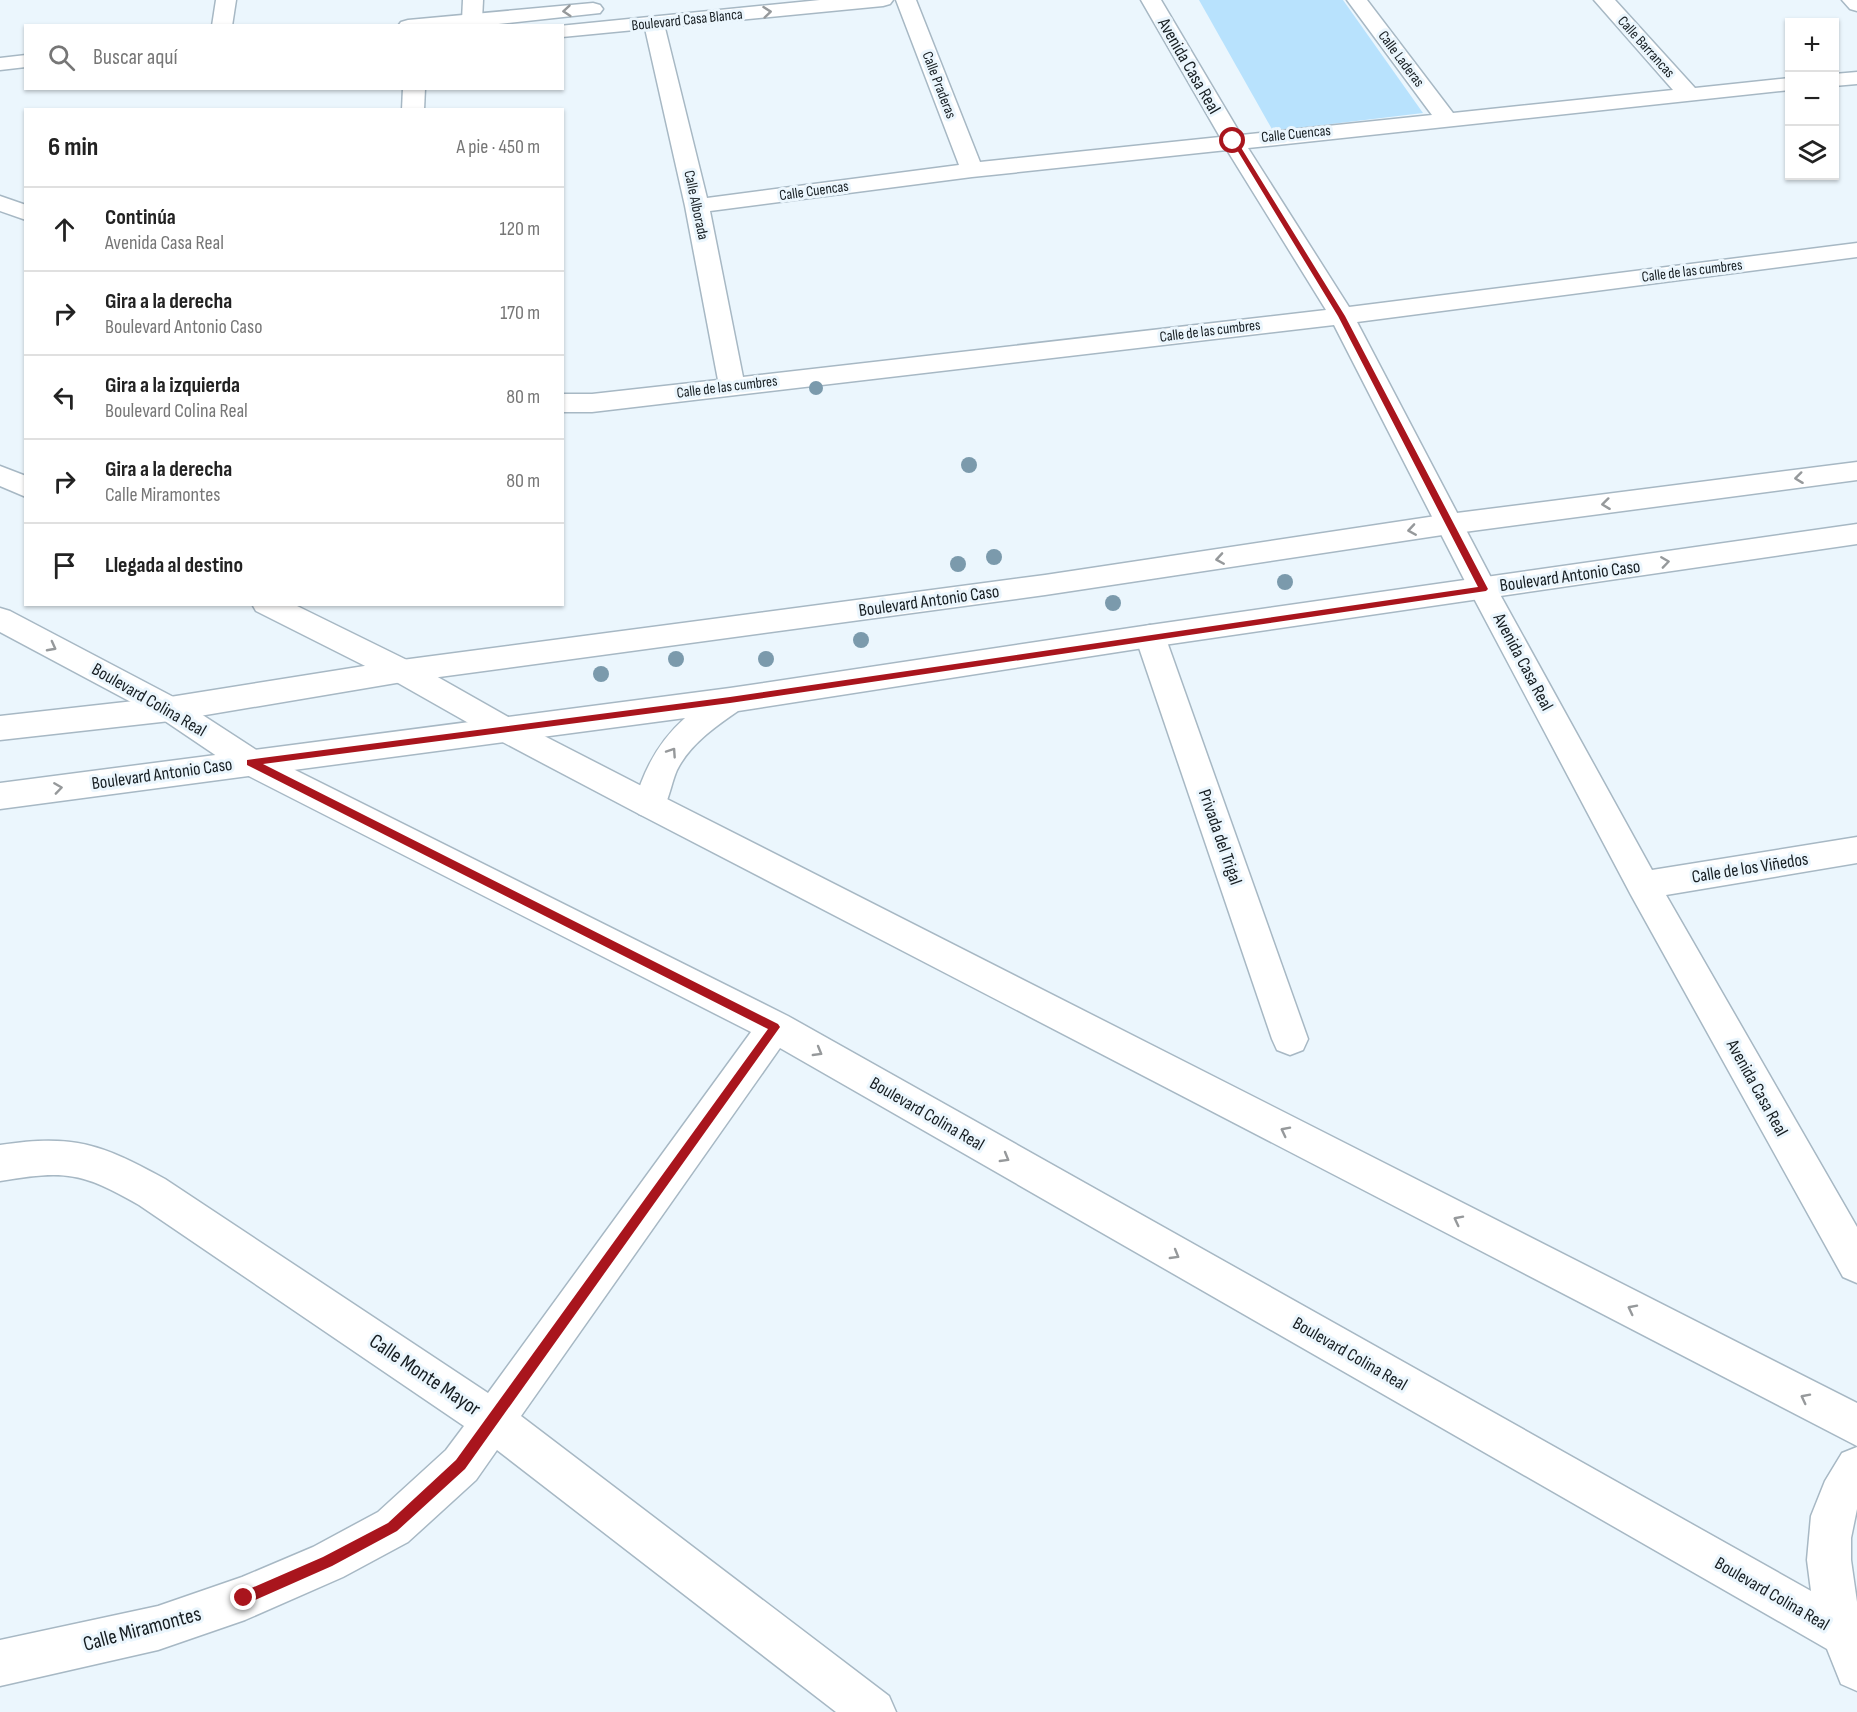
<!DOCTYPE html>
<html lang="es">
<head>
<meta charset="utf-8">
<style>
  body { margin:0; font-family:"Sofia Sans Condensed",sans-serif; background:#f2f2f2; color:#222 }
  .controls { position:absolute; right:18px; top:18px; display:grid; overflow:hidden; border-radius:0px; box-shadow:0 2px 4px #0004 }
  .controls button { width:54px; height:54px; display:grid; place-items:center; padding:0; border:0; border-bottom:2px solid #e0e0e0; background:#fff; color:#222; font:30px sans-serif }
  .stop { position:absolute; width:18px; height:18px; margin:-14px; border:4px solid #a9151d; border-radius:50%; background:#fff }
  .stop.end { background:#a9151d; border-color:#fff; box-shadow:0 2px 6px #0008 }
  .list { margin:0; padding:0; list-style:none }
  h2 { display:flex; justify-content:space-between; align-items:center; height:78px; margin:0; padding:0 24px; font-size:26px }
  h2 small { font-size:20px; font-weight:400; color:#767676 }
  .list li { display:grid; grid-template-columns:39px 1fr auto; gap:18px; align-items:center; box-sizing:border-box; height:84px; padding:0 24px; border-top:2px solid #e0e0e0 }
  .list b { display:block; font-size:22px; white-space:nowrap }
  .list p { margin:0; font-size:20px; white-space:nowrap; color:#767676 }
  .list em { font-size:20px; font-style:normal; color:#767676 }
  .icon { flex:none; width:33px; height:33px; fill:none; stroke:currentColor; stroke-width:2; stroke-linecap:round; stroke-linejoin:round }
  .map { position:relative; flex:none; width:1857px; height:1712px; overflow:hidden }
  .search { position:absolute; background:#fff; box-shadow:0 2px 4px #0004; left:24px; top:24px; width:540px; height:66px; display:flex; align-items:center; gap:15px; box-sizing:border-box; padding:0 21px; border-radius:0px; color:#767676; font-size:22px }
  .panel { position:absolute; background:#fff; box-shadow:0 2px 4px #0004; left:24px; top:108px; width:540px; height:498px; border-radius:0px }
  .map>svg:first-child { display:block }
</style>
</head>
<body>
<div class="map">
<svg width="1857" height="1712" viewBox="0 0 1857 1712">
  <rect width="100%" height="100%" fill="#ebf6fd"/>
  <!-- green -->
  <path fill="#b8e2fd" d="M1199 0H1343L1423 113 1273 131Z"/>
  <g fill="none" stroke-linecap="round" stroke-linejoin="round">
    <defs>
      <g id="street">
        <path d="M216 0H236L232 26H212Z"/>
        <path d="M463 0H483L482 20 479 24 469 26 462 20Z"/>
        <path d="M896 0H916L980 162 1220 137 1141 0H1161L1241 135 1432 115 1347 0H1367L1453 113 1673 90 1594 0H1615L1695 88 1790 78V90L1248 148 1349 307 1857 243V257L1357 322 1497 589 1652 870 1857 837V863L1666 895 1857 1227V1283L1843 1277 1631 895 1469 589 1334 325 592 412H562V394H592L718 380 685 206 644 24 647 20 654 18 661 20 664 24 707 198 959 165ZM1227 150 1326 310 743 377 710 211 972 177Z"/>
        <path d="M1842 0H1857V11L1850 9Z"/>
        <path d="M1857 72V84L1834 86V74Z"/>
        <path d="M403 88H425L424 110H402Z"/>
        <path d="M0 196 26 205V220L0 211Z"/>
        <path d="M0 466 26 476V497L0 486Z"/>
        <path d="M252 604H293L413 663 517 722 661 796 1857 1403V1446L639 814 495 738 391 679 256 611Z"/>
        <path d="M0 608 10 611 181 701 261 753 788 1016 1811 1591 1807 1560 1811 1516 1825 1481 1842 1453 1857 1447V1509L1851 1538V1560L1857 1602V1691L1841 1684 1827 1649 780 1048 521 1416 889 1696 896 1712H836L497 1450 476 1480 408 1542 343 1577 245 1620 158 1650 0 1686V1640L158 1606 242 1577 313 1547 378 1512 446 1450 464 1426 139 1205C82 1172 65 1170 0 1181V1145C74 1134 101 1144 165 1179L488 1393 751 1032 239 771 159 717 0 632Z"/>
        <path d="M1150 625 1161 628 1165 636 1308 1039 1303 1050 1290 1055 1277 1050 1272 1039 1135 636 1139 628Z"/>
      </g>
      <g id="secondary">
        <path d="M820 0H893L890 4 883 6 562 37V26H559Z"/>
        <path d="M593 3 600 5 603 9 600 13 480 26H398L401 22 408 20Z"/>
        <path d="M26 55V67L0 70V58Z"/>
        <path d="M1857 462V480L1449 534 1045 595 402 682 170 721 0 740V716L170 697 402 660 1045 575 1449 514Z"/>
        <path d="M1857 524V544L1150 647 738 711C715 727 690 744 677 770 671 784 669 800 661 814L650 818 639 814 634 805C643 771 658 742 685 718L0 809V783L730 688 1150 625Z"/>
      </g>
    </defs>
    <!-- street casing -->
    <use href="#street" stroke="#a7b8c4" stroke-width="3"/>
    <!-- secondary casing -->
    <use href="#secondary" stroke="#a7b8c4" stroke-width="3"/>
    <!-- street -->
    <use href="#street" fill="#fff" fill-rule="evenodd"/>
    <!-- secondary -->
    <use href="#secondary" fill="#fff" fill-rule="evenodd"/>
  </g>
  <!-- trees -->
  <g fill="#7b9aac">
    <circle cx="816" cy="388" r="7"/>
    <circle cx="969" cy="465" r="8"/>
    <circle cx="994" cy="557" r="8"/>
    <circle cx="958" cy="564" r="8"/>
    <circle cx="1285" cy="582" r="8"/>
    <circle cx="1113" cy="603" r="8"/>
    <circle cx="861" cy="640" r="8"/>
    <circle cx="676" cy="659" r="8"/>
    <circle cx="766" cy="659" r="8"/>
    <circle cx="601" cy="674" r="8"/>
  </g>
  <!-- one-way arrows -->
  <defs><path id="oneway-chevron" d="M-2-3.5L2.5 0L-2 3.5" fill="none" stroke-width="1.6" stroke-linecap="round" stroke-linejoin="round" transform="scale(1.5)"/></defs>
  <g stroke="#96999b">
    <use href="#oneway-chevron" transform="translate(567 11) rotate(175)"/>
    <use href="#oneway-chevron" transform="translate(767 12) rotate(-6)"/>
    <use href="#oneway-chevron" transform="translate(1799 478) rotate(173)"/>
    <use href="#oneway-chevron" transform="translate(1606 504) rotate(173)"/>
    <use href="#oneway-chevron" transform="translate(1412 530) rotate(171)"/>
    <use href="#oneway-chevron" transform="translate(1220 559) rotate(171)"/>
    <use href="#oneway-chevron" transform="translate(1665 562) rotate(-8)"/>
    <use href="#oneway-chevron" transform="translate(52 647) rotate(28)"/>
    <use href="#oneway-chevron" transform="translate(672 752) rotate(-56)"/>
    <use href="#oneway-chevron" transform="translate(58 788) rotate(-8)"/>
    <use href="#oneway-chevron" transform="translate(818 1052) rotate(30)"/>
    <use href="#oneway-chevron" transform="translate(1285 1131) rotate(-153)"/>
    <use href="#oneway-chevron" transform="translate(1005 1158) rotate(30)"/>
    <use href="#oneway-chevron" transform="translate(1458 1220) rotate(-153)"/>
    <use href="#oneway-chevron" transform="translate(1175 1255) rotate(30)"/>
    <use href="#oneway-chevron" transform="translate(1632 1309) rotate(-153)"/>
    <use href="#oneway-chevron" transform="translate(1805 1398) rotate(-153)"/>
  </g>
  <!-- route -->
  <path fill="#a9151d" d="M1231 140 1237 141 1345 316 1488 589 1486 591 730 703 263 764 778 1024 780 1027 465 1469 397 1531 332 1566 244 1605 240 1603 238 1598 240 1593 323 1557 388 1523 456 1460 768 1029 247 765V760L730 697 1478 587 1338 316Z"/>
  <g text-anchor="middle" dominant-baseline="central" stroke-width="6" stroke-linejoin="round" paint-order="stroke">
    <!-- far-street labels -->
    <g font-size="15" fill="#161d21" stroke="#ebf6fd">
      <text transform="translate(687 20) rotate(-6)">Boulevard Casa Blanca</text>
      <text transform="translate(1646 47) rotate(48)">Calle Barrancas</text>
      <text transform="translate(1401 59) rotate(53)">Calle Laderas</text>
      <text transform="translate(939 85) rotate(69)">Calle Praderas</text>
      <text transform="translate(1296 134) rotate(-6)">Calle Cuencas</text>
      <text transform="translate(814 191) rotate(-8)">Calle Cuencas</text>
      <text transform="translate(696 205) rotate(78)">Calle Alborada</text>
      <text transform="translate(1692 271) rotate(-7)">Calle de las cumbres</text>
      <text transform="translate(1210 331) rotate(-7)">Calle de las cumbres</text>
      <text transform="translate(727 387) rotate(-7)">Calle de las cumbres</text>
    </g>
    <!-- street labels -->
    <g font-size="18" fill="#161d21" stroke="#ebf6fd">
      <text transform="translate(1189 66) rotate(60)">Avenida Casa Real</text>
      <text transform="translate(1570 576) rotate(-8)">Boulevard Antonio Caso</text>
      <text transform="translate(929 601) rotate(-8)">Boulevard Antonio Caso</text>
      <text transform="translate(1523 662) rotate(62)">Avenida Casa Real</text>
      <text transform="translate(149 700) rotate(30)">Boulevard Colina Real</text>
      <text transform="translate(162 774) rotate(-8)">Boulevard Antonio Caso</text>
      <text transform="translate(1220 837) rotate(71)">Privada del Trigal</text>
      <text transform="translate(1750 868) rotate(-9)">Calle de los Viñedos</text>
      <text transform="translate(1757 1088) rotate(61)">Avenida Casa Real</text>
      <text transform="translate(927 1114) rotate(30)">Boulevard Colina Real</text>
      <text transform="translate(1350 1354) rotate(30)">Boulevard Colina Real</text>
      <text transform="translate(1772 1594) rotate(30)">Boulevard Colina Real</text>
    </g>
    <!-- near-street labels -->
    <g font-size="21" fill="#161d21" stroke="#ebf6fd">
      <text transform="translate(425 1375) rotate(34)">Calle Monte Mayor</text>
      <text transform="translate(142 1629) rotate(-15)">Calle Miramontes</text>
    </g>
  </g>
</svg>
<div class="controls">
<button>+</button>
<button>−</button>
<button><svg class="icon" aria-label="layers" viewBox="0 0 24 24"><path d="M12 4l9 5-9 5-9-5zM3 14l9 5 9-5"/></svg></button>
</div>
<div class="stop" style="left:1233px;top:141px"></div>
<div class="stop end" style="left:244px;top:1598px"></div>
<div class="search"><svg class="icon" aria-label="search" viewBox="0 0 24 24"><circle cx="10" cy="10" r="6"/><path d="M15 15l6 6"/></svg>Buscar aquí</div>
<section class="panel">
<h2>6 min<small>A pie · 450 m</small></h2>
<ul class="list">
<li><svg class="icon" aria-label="ahead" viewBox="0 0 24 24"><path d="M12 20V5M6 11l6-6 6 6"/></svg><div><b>Continúa</b><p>Avenida Casa Real</p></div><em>120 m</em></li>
<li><svg class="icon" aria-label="right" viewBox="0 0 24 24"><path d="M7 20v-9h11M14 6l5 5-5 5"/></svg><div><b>Gira a la derecha</b><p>Boulevard Antonio Caso</p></div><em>170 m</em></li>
<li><svg class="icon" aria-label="left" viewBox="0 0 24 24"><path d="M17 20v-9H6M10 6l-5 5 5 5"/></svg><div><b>Gira a la izquierda</b><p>Boulevard Colina Real</p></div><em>80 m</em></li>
<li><svg class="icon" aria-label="right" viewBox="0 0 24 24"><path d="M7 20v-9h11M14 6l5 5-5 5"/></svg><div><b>Gira a la derecha</b><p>Calle Miramontes</p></div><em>80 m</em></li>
<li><svg class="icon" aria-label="arrive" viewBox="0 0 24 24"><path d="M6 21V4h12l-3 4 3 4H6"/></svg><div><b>Llegada al destino</b></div></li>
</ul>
</section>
</div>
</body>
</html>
